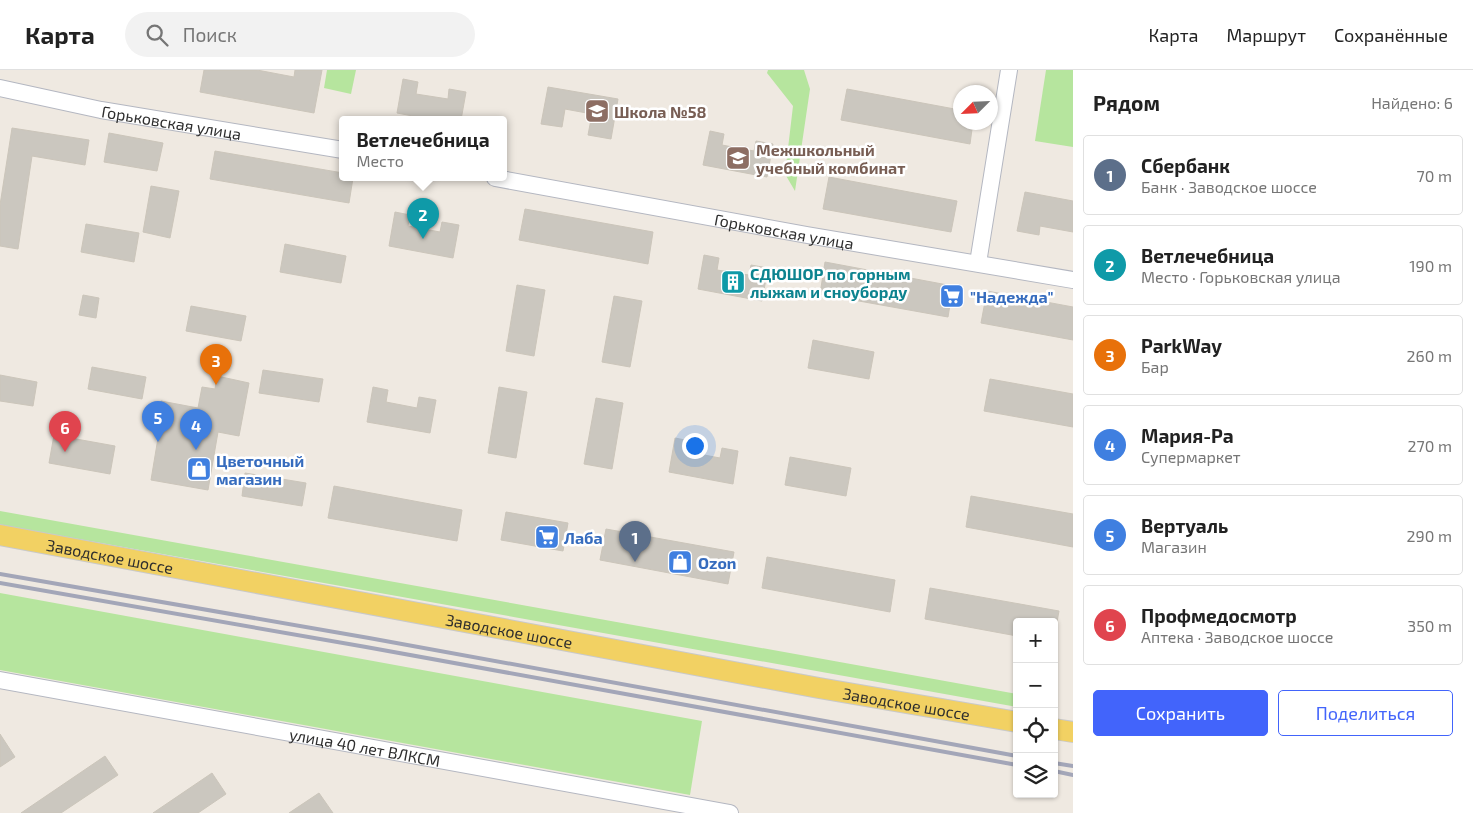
<!DOCTYPE html>
<html lang="ru">
<head>
<meta charset="utf-8">
<style>
  body { margin:0; font-family:"Exo 2",sans-serif; background:#f2f2f2; color:#222 }
  .controls { position:absolute; right:15px; bottom:15px; display:grid; overflow:hidden; border-radius:5px; box-shadow:0 1px 4px #0004 }
  .controls button { width:45px; height:45px; display:grid; place-items:center; padding:0; border:0; border-bottom:1px solid #e0e0e0; background:#fff; color:#222; font:25px sans-serif }
  .compass { position:absolute; left:953px; top:15px; width:45px; height:45px; border-radius:50%; background:#fff; box-shadow:0 1px 4px #0004; rotate:246deg }
  .you { position:absolute; left:694px; top:375px; width:18px; height:18px; margin:-12px; border:4px solid #fff; border-radius:50%; background:#1a73e8; box-shadow:0 0 0 8px #1a73e833 }
  .badge { display:grid; place-items:center; width:32px; height:32px; border-radius:50%; background:#4264fb; color:#fff; font-size:16px; font-weight:700 }
  .pin { position:absolute; translate:-50% -41px; filter:drop-shadow(0 1px 2px #0008) }
  .pin::after { content:''; position:absolute; top:26px; width:18px; height:15px; background:inherit; clip-path:polygon(0 0,100% 0,50% 100%) }
  .popup { position:absolute; left:339px; top:46px; width:168px; height:65px; box-sizing:border-box; display:grid; place-content:center; border-radius:5px; background:#fff; filter:drop-shadow(0 1px 4px #0005); font-size:16px; white-space:nowrap; color:#767676 }
  .popup b { font-size:19px; color:#222 }
  .popup::after { content:''; position:absolute; left:50%; top:100%; margin-left:-10px; border:10px solid transparent; border-top-color:#fff }
  .list { margin:0; padding:0; list-style:none }
  h2 { display:flex; justify-content:space-between; align-items:center; height:65px; margin:0; padding:0 20px; font-size:21px }
  h2 small { font-size:16px; font-weight:400; color:#767676 }
  .list li { display:grid; grid-template-columns:32px 1fr auto; gap:15px; align-items:center; box-sizing:border-box; height:80px; margin:0 10px 10px; padding:0 10px; border:1px solid #e0e0e0; border-radius:5px }
  .list b { display:block; font-size:19px; white-space:nowrap }
  .list p { margin:0; font-size:16px; white-space:nowrap; color:#767676 }
  .list em { font-size:16px; font-style:normal; color:#767676 }
  .actions { display:flex; gap:10px; padding:15px 20px }
  .actions a { flex:1; padding:11px 0; border:1px solid #4264fb; border-radius:5px; text-align:center; font-size:18px; color:#4264fb }
  .actions .main { background:#4264fb; color:#fff }
  .icon { flex:none; width:28px; height:28px; fill:none; stroke:currentColor; stroke-width:2; stroke-linecap:round; stroke-linejoin:round }
  .map { position:relative; flex:none; width:1073px; height:743px; overflow:hidden }
  header { display:flex; align-items:center; gap:30px; box-sizing:border-box; height:70px; padding:0 25px; background:#fff; border-bottom:1px solid #e0e0e0 }
  header strong { font-size:24px }
  nav { display:flex; gap:28px; margin-inline-start:auto; font-size:18px }
  .search { width:350px; height:45px; background:#f2f2f2; display:flex; align-items:center; gap:12px; box-sizing:border-box; padding:0 18px; border-radius:28px; color:#767676; font-size:19px }
  main { display:flex }
  aside { flex:1; background:#fff }
  .map>svg:first-child { display:block }
</style>
</head>
<body>
<header>
<strong>Карта</strong>
<div class="search"><svg class="icon" aria-label="search" viewBox="0 0 24 24"><circle cx="10" cy="10" r="6"/><path d="M15 15l6 6"/></svg>Поиск</div>
<nav><a>Карта</a><a>Маршрут</a><a>Сохранённые</a></nav>
</header>
<main>
<div class="map">
<svg width="1073" height="743" viewBox="0 0 1073 743">
  <rect width="100%" height="100%" fill="#efe9e1"/>
  <!-- green -->
  <g fill="#b6e59e">
    <path d="M327 0H356L351 24 324 18Z"/>
    <path d="M768 0H804L810 19 795 121 785 104 793 36 767 3Z"/>
    <path d="M1046 0H1073V77L1035 71Z"/>
    <path d="M0 441 1017 624V637L0 455Z"/>
    <path d="M0 523 702 651 690 725 0 600Z"/>
  </g>
  <!-- building -->
  <g fill="#cbc7bf" stroke="#cbc5ba">
    <path d="M204 0H257L294 7 295 0H322L314 43 200 22Z"/>
    <path d="M403 9 418 12 416 24 448 29 449 19 466 22 461 50H434L397 43Z"/>
    <path d="M548 17 618 29 611 69 588 65 592 44 565 39 562 57 541 54Z"/>
    <path d="M847 19 960 40V52H973L970 74 841 50Z"/>
    <path d="M12 58 89 70 85 95 32 86 18 179 0 176V135Z"/>
    <path d="M710 61 724 64 722 75 754 81 756 71 773 74 767 107 703 95Z"/>
    <path d="M109 63 163 73 157 101 104 92Z"/>
    <path d="M215 81 343 103V108H353L349 133 210 109Z"/>
    <path d="M829 107 957 131 951 162 823 139Z"/>
    <path d="M151 116 179 121 170 168 143 162Z"/>
    <path d="M1025 122 1073 131V162L1040 156 1039 165 1017 161Z"/>
    <path d="M525 139 653 162 648 194 519 170Z"/>
    <path d="M395 142 410 145 408 156 440 162 442 152 459 155 453 188 389 176Z"/>
    <path d="M86 154 139 163 134 192 81 182Z"/>
    <path d="M285 174 346 186 341 213 280 202Z"/>
    <path d="M704 185 719 188 717 200 749 205 751 195 768 198 762 231 698 219Z"/>
    <path d="M825 192 953 216 948 247 820 224Z"/>
    <path d="M517 215 545 220 534 286 506 281Z"/>
    <path d="M987 221 1073 237V270L981 253Z"/>
    <path d="M83 225 99 228 96 248 79 245Z"/>
    <path d="M614 226 642 231 630 297 602 292Z"/>
    <path d="M191 236 246 246 241 271 186 261Z"/>
    <path d="M813 270 874 282 869 309 808 298Z"/>
    <path d="M92 297 146 307 142 329 88 319Z"/>
    <path d="M263 300 323 309 319 332 259 323Z"/>
    <path d="M0 305 37 312 33 336 0 331Z"/>
    <path d="M217 306 249 313 239 366 218 362 208 420 151 410 160 356 157 355 161 331 198 338 202 317 215 319Z"/>
    <path d="M990 309 1073 324V357L984 341Z"/>
    <path d="M373 317 388 320 386 332 417 338 419 327 436 330 430 363 367 352Z"/>
    <path d="M499 317 527 322 516 388 488 383Z"/>
    <path d="M596 328 623 333 612 399 584 394Z"/>
    <path d="M54 365 115 376 110 404 49 393Z"/>
    <path d="M675 368 690 371 688 382 720 388 722 378 738 381 733 414 669 402Z"/>
    <path d="M790 387 851 398 846 426 785 415Z"/>
    <path d="M245 403 306 413 302 436 242 426Z"/>
    <path d="M334 416 462 440 457 471 328 448Z"/>
    <path d="M971 426 1073 444V477L966 457Z"/>
    <path d="M506 442 568 453 563 481 501 470Z"/>
    <path d="M606 459 734 482 728 514 600 490Z"/>
    <path d="M767 487 895 510 890 542 762 518Z"/>
    <path d="M930 518 1059 541 1057 552H1017V566L925 549Z"/>
    <path d="M0 664 15 687 0 697Z"/>
    <path d="M105 686 118 705 61 743H21Z"/>
    <path d="M212 703 226 724 198 743H153Z"/>
    <path d="M319 723 333 743H289Z"/>
  </g>
  <g fill="none" stroke-linecap="round" stroke-linejoin="round">
    <defs>
      <g id="minor">
        <path id="s1" d="M0 18 101 40 343 80"/>
        <path id="s2" d="M495 108 807 165 1073 210"/>
        <path d="M978 193 1009 0"/>
        <path id="s3" d="M0 610 730 743"/>
      </g>
      <g id="major">
        <path id="s4" d="M0 465 819 618 1017 652"/>
        <path d="M1054 659 1073 662"/>
      </g>
    </defs>
    <!-- minor casing -->
    <use href="#minor" stroke="#b4b7c1" stroke-width="18"/>
    <!-- major casing -->
    <use href="#major" stroke="#c9c9c9" stroke-width="22"/>
    <!-- minor -->
    <use href="#minor" stroke="#fff" stroke-width="16"/>
    <!-- major -->
    <use href="#major" stroke="#f2d163" stroke-width="20"/>
    <!-- rail -->
    <g stroke="#a3a6b8" stroke-width="4">
      <path d="M0 504 369 568 1017 686"/>
      <path d="M0 513 366 577 1017 695"/>
      <path d="M1054 693 1073 696"/>
      <path d="M1054 701 1073 705"/>
    </g>
  </g>
  <!-- icons -->
  <defs>
    <symbol id="school-square" viewBox="-11 -11 22 22"><rect x="-9" y="-9" width="18" height="18" rx="4" fill="#8d6e63" stroke="#fff"/><path d="M0-5L7-2L0 1L-7-2ZM-4 1L0 2.5L4 1V4Q0 6-4 4Z" fill="#fff"/></symbol>
    <symbol id="university-square" viewBox="-11 -11 22 22"><rect x="-9" y="-9" width="18" height="18" rx="4" fill="#8d6e63" stroke="#fff"/><path d="M0-5L7-2L0 1L-7-2ZM-4 1L0 2.5L4 1V4Q0 6-4 4Z" fill="#fff"/></symbol>
    <symbol id="building-square" viewBox="-11 -11 22 22"><rect x="-9" y="-9" width="18" height="18" rx="4" fill="#0f9aa8" stroke="#fff"/><path d="M-4-6H4V6H1V3H-1V6H-4ZM-2.5-4.3h1.7v1.8h-1.7ZM.8-4.3h1.7v1.8H.8ZM-2.5-1h1.7V.8h-1.7ZM.8-1h1.7V.8H.8Z" fill="#fff"/></symbol>
    <symbol id="supermarket-square" viewBox="-11 -11 22 22"><rect x="-9" y="-9" width="18" height="18" rx="4" fill="#3f7fe0" stroke="#fff"/><path d="M-6-5.5h2.5l.6 2H6L4.5 2H-2.5L-4.4-4H-6ZM-1.5 3.2a1.3 1.3 0 1 0 .1 0ZM3 3.2a1.3 1.3 0 1 0 .1 0Z" fill="#fff"/></symbol>
    <symbol id="shop-square" viewBox="-11 -11 22 22"><rect x="-9" y="-9" width="18" height="18" rx="4" fill="#3f7fe0" stroke="#fff"/><path d="M-5-2.5h2.3a2.7 3.5 0 0 1 5.4 0H5L5.5 6h-11ZM-1.5-2.5h3a1.5 2.3 0 0 0-3 0Z" fill="#fff"/></symbol>
  </defs>
  <g fill-rule="evenodd">
    <use href="#school-square" x="583" y="27" width="28" height="28"/>
    <use href="#university-square" x="724" y="74" width="28" height="28"/>
    <use href="#building-square" x="719" y="198" width="28" height="28"/>
    <use href="#supermarket-square" x="938" y="212" width="28" height="28"/>
    <use href="#shop-square" x="185" y="385" width="28" height="28"/>
    <use href="#supermarket-square" x="533" y="453" width="28" height="28"/>
    <use href="#shop-square" x="666" y="478" width="28" height="28"/>
  </g>
  <g text-anchor="middle" dominant-baseline="central" stroke-width="5" stroke-linejoin="round" paint-order="stroke">
    <!-- education labels -->
    <g font-size="16" font-weight="bold" fill="#785e54" stroke="#fff" text-anchor="start">
      <text x="614" y="41">Школа №58</text>
      <text x="756" y="79">Межшкольный<tspan x="756" dy="18">учебный комбинат</tspan></text>
    </g>
    <!-- street labels -->
    <g font-size="16" fill="#2e2e2e" stroke="#fff">
      <text stroke="none"><textPath href="#s1" startOffset="175">Горьковская улица</textPath></text>
      <text stroke="none"><textPath href="#s2" startOffset="294">Горьковская улица</textPath></text>
      <text stroke="none"><textPath href="#s4" startOffset="112">Заводское шоссе</textPath></text>
      <text stroke="none"><textPath href="#s4" startOffset="518">Заводское шоссе</textPath></text>
      <text stroke="none"><textPath href="#s4" startOffset="922">Заводское шоссе</textPath></text>
      <text stroke="none"><textPath href="#s3" startOffset="371">улица 40 лет ВЛКСМ</textPath></text>
    </g>
    <!-- culture labels -->
    <g font-size="16" font-weight="bold" fill="#0d838f" stroke="#fff" text-anchor="start">
      <text x="750" y="203">СДЮШОР по горным<tspan x="750" dy="18">лыжам и сноуборду</tspan></text>
    </g>
    <!-- shop labels -->
    <g font-size="16" font-weight="bold" fill="#366cbe" stroke="#fff" text-anchor="start">
      <text x="970" y="226">"Надежда"</text>
      <text x="216" y="390">Цветочный<tspan x="216" dy="18">магазин</tspan></text>
      <text x="564" y="467">Лаба</text>
      <text x="698" y="492">Ozon</text>
    </g>
  </g>
</svg>
<div class="controls">
<button>+</button>
<button>−</button>
<button><svg class="icon" aria-label="locate" viewBox="0 0 24 24"><circle cx="12" cy="12" r="6"/><path d="M12 2v4M12 18v4M2 12h4M18 12h4"/></svg></button>
<button><svg class="icon" aria-label="layers" viewBox="0 0 24 24"><path d="M12 4l9 5-9 5-9-5zM3 14l9 5 9-5"/></svg></button>
</div>
<svg class="compass" viewBox="-18 -18 36 36"><path d="M0-13l5 13h-10z" fill="#e53935"/><path d="M0 13l5-13h-10z" fill="#767676"/></svg>
<div class="you"></div>
<div class="pin badge" style="left:635px;top:492px;background:#5c6f8a">1</div>
<div class="pin badge" style="left:423px;top:169px;background:#0f9aa8">2</div>
<div class="popup"><b>Ветлечебница</b>Место</div>
<div class="pin badge" style="left:216px;top:315px;background:#e8710a">3</div>
<div class="pin badge" style="left:196px;top:380px;background:#3f7fe0">4</div>
<div class="pin badge" style="left:158px;top:372px;background:#3f7fe0">5</div>
<div class="pin badge" style="left:65px;top:382px;background:#e0444e">6</div>
</div>
<aside>
<h2>Рядом<small>Найдено: 6</small></h2>
<ul class="list">
<li><span class="badge" style="background:#5c6f8a">1</span><div><b>Сбербанк</b><p>Банк · Заводское шоссе</p></div><em>70 m</em></li>
<li><span class="badge" style="background:#0f9aa8">2</span><div><b>Ветлечебница</b><p>Место · Горьковская улица</p></div><em>190 m</em></li>
<li><span class="badge" style="background:#e8710a">3</span><div><b>ParkWay</b><p>Бар</p></div><em>260 m</em></li>
<li><span class="badge" style="background:#3f7fe0">4</span><div><b>Мария-Ра</b><p>Супермаркет</p></div><em>270 m</em></li>
<li><span class="badge" style="background:#3f7fe0">5</span><div><b>Вертуаль</b><p>Магазин</p></div><em>290 m</em></li>
<li><span class="badge" style="background:#e0444e">6</span><div><b>Профмедосмотр</b><p>Аптека · Заводское шоссе</p></div><em>350 m</em></li>
</ul>
<div class="actions"><a class="main">Сохранить</a><a>Поделиться</a></div>
</aside>
</main>
</body>
</html>
